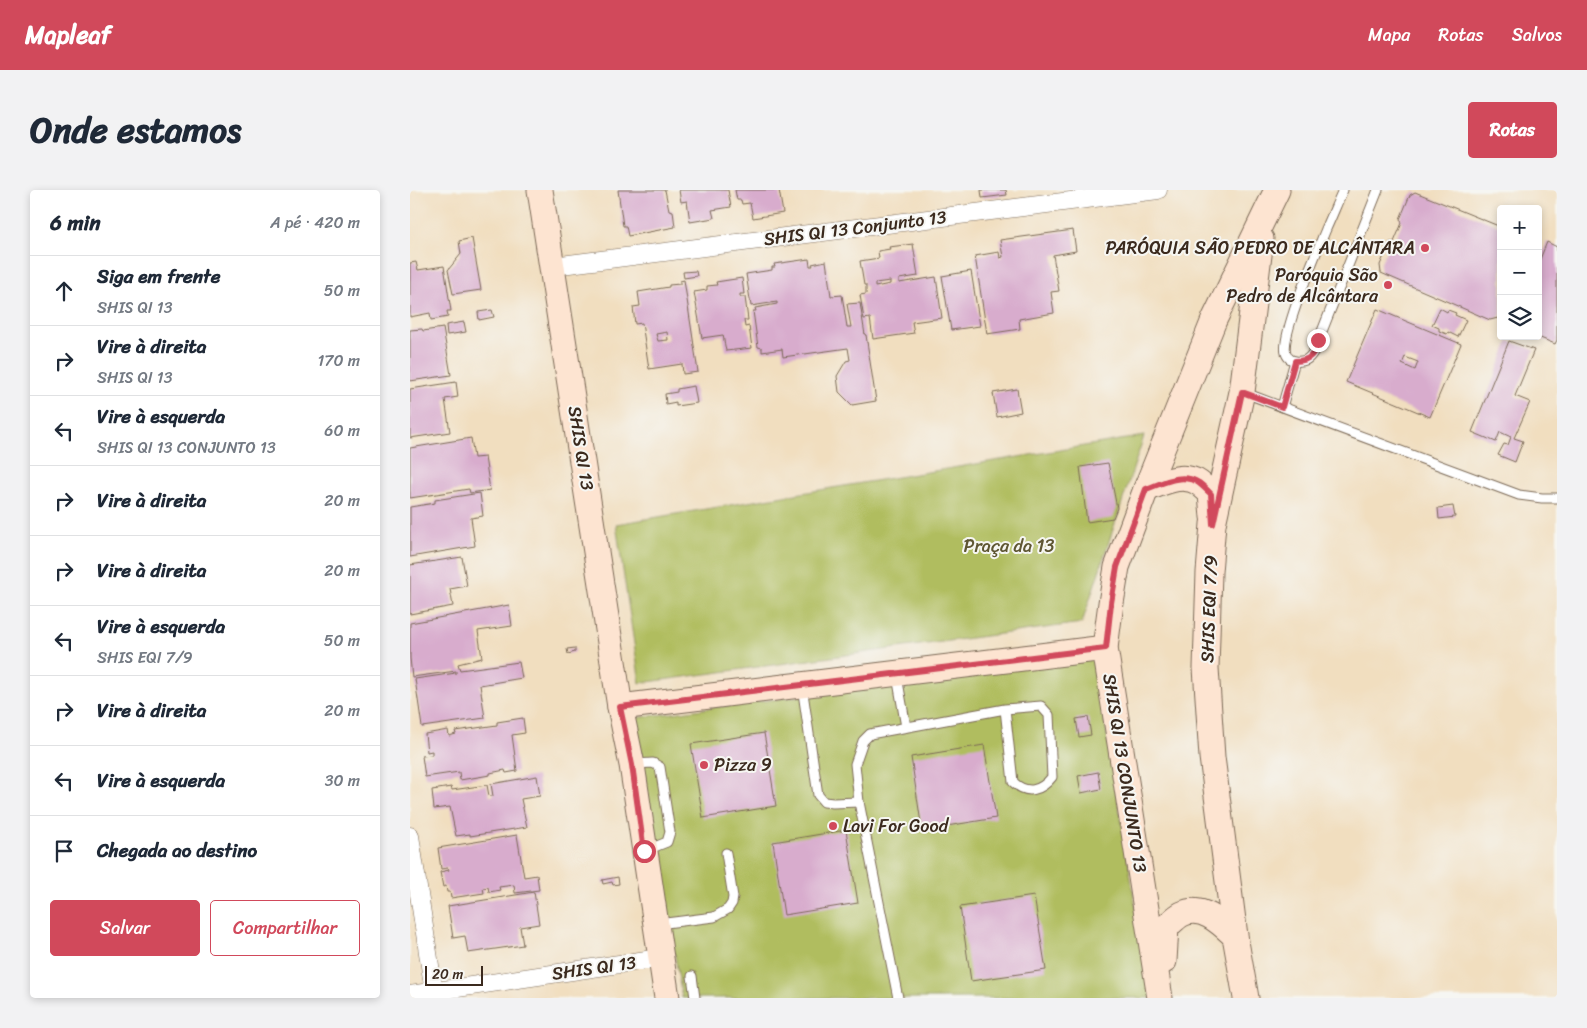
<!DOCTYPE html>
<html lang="pt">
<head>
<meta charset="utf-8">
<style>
  body { margin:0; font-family:Sriracha,sans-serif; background:#f2f2f3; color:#1f2937 }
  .controls { position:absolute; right:15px; top:15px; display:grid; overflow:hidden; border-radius:5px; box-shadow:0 2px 8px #0003 }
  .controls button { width:45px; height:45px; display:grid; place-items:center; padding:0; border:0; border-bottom:1px solid #e0e1e3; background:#fff; color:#1f2937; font:25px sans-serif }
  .scale { position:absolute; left:15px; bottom:12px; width:58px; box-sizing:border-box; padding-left:5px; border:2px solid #3b2a1e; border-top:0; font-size:14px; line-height:18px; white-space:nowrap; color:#3b2a1e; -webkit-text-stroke:4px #f6f6f2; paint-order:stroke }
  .stop { position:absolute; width:15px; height:15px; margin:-11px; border:4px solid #d1495b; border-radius:50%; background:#fff }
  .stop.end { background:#d1495b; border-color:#fff; box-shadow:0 1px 5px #0008 }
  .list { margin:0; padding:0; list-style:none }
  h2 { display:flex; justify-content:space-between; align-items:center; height:65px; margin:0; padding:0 20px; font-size:21px }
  h2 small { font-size:16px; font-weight:400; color:#747a83 }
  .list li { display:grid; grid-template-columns:32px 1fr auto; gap:15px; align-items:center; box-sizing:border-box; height:70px; padding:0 20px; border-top:1px solid #e0e1e3 }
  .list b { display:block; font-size:19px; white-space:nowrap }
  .list p { margin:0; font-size:16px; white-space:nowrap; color:#747a83 }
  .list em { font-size:16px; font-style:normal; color:#747a83 }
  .actions { display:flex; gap:10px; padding:15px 20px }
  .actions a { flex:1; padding:11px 0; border:1px solid #d1495b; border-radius:5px; text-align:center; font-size:18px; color:#d1495b }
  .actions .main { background:#d1495b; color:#fff }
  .icon { flex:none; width:28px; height:28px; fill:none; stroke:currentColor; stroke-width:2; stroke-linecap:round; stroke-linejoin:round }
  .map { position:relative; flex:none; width:1147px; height:808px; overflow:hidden; border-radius:5px }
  header { display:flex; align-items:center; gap:30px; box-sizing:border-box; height:70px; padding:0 25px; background:#d1495b; color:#fff }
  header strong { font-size:24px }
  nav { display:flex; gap:28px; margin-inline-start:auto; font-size:18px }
  .intro { display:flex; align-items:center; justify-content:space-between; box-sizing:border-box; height:120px; padding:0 30px }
  h1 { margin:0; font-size:35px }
  .button { padding:12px 22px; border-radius:5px; background:#d1495b; color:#fff; font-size:18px; font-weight:700 }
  main { display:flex; gap:30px; padding:0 30px }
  aside { flex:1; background:#fff; border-radius:5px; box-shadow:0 2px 8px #0003 }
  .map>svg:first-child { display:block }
</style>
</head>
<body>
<header>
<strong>Mapleaf</strong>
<nav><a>Mapa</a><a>Rotas</a><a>Salvos</a></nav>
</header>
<div class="intro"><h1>Onde estamos</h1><a class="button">Rotas</a></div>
<main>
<aside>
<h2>6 min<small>A pé · 420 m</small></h2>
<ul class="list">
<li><svg class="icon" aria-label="ahead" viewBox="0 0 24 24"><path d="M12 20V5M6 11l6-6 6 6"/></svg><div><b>Siga em frente</b><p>SHIS QI 13</p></div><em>50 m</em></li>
<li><svg class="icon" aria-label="right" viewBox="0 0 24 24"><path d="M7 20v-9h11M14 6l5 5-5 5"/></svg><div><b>Vire à direita</b><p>SHIS QI 13</p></div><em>170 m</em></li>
<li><svg class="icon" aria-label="left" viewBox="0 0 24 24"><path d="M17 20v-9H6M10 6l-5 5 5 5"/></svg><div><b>Vire à esquerda</b><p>SHIS QI 13 CONJUNTO 13</p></div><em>60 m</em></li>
<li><svg class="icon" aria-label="right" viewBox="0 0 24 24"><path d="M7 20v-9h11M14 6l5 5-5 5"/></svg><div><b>Vire à direita</b></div><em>20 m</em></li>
<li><svg class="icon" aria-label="right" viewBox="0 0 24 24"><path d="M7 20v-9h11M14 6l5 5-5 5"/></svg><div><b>Vire à direita</b></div><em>20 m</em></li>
<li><svg class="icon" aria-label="left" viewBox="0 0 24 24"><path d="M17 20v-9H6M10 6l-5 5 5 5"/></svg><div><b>Vire à esquerda</b><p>SHIS EQI 7/9</p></div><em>50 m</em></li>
<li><svg class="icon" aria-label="right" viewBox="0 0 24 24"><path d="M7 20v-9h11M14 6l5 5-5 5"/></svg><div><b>Vire à direita</b></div><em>20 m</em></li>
<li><svg class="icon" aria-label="left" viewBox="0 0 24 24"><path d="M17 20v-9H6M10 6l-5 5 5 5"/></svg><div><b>Vire à esquerda</b></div><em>30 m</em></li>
<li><svg class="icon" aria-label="arrive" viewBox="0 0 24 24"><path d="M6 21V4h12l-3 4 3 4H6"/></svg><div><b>Chegada ao destino</b></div></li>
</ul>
<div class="actions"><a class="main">Salvar</a><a>Compartilhar</a></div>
</aside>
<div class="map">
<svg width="1147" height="808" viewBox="0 0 1147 808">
  <rect width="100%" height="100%" fill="#f6f6f2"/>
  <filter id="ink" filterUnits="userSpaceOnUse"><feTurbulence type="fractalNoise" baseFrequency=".02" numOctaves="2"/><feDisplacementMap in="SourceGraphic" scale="10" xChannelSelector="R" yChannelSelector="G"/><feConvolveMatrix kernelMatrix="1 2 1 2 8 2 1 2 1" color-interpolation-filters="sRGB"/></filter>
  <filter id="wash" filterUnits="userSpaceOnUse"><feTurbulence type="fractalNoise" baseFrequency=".0096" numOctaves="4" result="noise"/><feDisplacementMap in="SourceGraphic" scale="20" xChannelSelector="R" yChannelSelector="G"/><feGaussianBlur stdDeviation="1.12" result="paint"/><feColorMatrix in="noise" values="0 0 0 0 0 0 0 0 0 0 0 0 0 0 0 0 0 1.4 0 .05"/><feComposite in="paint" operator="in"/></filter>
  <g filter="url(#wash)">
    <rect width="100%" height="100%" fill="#f1debf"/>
    <!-- green -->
    <g fill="#b0bd5f" stroke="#76743e">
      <path d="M734 246 672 433 230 493 206 334Z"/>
      <path d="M684 467 741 808H272L225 528Z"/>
    </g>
    <g id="blocks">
      <!-- building -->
      <g fill="#d8accd" fill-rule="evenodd">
        <path d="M208 0H255L259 20 263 21 265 37 218 46 216 36H213Z"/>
        <path d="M269 0H318L321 17 302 20 304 28 280 32 277 11 271 12Z"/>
        <path d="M325 0H369L373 23 343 28 340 13 332 14 331 10H327Z"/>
        <path d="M571 0H596L597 5 572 8Z"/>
        <path d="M1005 2 1091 37V124L1088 128 1080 130 971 83 970 75 980 52H984L992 33 990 29 1000 5Z"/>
        <path d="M663 40 666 61 643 65 649 101 641 102 644 123 609 129 610 139 577 144 565 66 589 62 590 68 593 67 590 50Z"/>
        <path d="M62 48 71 100 43 104 38 80 51 64 49 51Z"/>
        <path d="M1137 52 1147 57V150L1145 154 1128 147V74Z"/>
        <path d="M503 54 508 86 489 89V93L526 87 532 128 502 132 504 143 463 149 460 128 454 129 450 105 456 104V95H454L450 71 469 68 468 61 480 59 479 57ZM480 91V94L465 97V93Z"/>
        <path d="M399 69 400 76H403L402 74 416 71 421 106 432 105 437 137H441L437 114 450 113 455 145H456L466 211 442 215 429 202 427 186 436 171 440 170 438 158 373 167 372 159 352 162V158L348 157 343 121H346L345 118 367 114V112L341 116 336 84 362 80V77H365L364 74Z"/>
        <path d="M6 72 8 80 34 76 41 121H37L38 127 21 130 20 123 0 127V73Z"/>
        <path d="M286 81 287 86 274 88 273 82Z"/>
        <path d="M561 81 570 136 541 140 532 86Z"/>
        <path d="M332 88 334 104H330V107H335L338 130H334L335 137 339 136 342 158 316 161 313 145 292 148 284 102 297 100V96L307 95 306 92Z"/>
        <path d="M274 90 288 182 273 184 272 174 239 179 232 133 225 134 223 117 230 116 228 102 259 97V95L270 94V91ZM257 142 258 150 248 151 246 144Z"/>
        <path d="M1030 118 1037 122 1038 120 1046 123 1045 125 1056 130 1048 147 1038 142 1037 144 1029 141V138L1022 135Z"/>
        <path d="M967 119 1051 154 1020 227 936 192ZM995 167 1008 172 1005 180 992 174Z"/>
        <path d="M82 120 84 127 69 130 68 122Z"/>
        <path d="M54 132 56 142 37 145 36 135Z"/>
        <path d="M33 138 41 185 0 191V140L12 139 13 141Z"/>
        <path d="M1099 151 1124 160 1105 206 1120 212 1104 248 1113 251 1105 272 1088 265 1094 254 1098 255 1101 247 1090 242 1086 252 1062 242Z"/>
        <path d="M46 192 48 207 35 209 40 242 0 248V199Z"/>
        <path d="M284 196 287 213 266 216V212L256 214 255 204 267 202V199Z"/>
        <path d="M607 199 611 222 587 227 583 203Z"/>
        <path d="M61 248 64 268 75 267 80 300 60 303 59 299 0 308V258Z"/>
        <path d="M698 273 707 318 703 328 677 332 670 277Z"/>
        <path d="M70 303 73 326 61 328 65 356 0 367V317L25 313V310Z"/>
        <path d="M1043 316 1045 327 1029 329 1028 318Z"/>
        <path d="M52 367 57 396 40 399 43 416 0 424V375Z"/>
        <path d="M99 415 102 436 68 441 72 468 48 474 50 480 109 472 112 488 70 495 75 528 12 537 5 489 46 483V481L2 487 0 468V433Z"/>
        <path d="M165 458V462L158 464 157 459Z"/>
        <path d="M678 527 681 545 669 547 666 529Z"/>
        <path d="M113 528 115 543 102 545 107 581 96 583 95 580 80 583V585L50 590 49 582 15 587 12 566 22 565V561L17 562 15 544 38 540 39 546 46 544 45 541 87 535V532Z"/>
        <path d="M354 543 366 616 293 628 281 554Z"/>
        <path d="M574 555 586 628 512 640 501 567Z"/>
        <path d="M688 582 691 599 671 603 668 586Z"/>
        <path d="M127 586 130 606 111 609 117 637 60 646V644L46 646 40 617 24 619 22 600 41 597 42 600 77 595 79 606H83L81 594Z"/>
        <path d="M436 640 448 713 374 725 363 652Z"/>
        <path d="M107 645 114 687 127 685 129 700 105 703 104 695 89 697 90 700 79 702 78 697 73 698 74 703 41 708 40 702H37L36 696 33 697 30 682 39 680 38 678 31 679 28 658Z"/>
        <path d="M208 687 209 694 203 695 202 692 193 694 192 690Z"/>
        <path d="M124 702 129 734 110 737 113 755 58 763 55 746 43 748 38 716Z"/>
        <path d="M624 706 636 780 561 791 550 717Z"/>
      </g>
    </g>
  </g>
  <g filter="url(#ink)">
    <use href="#blocks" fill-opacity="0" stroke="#7b6956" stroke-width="1"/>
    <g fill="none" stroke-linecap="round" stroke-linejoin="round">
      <defs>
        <g id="lane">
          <path d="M933 0C927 13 922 26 916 39 908 59 870 146 876 163 878 170 885 172 891 171 898 171 902 165 905 159L968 0"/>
          <path d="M835 203 1109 305 1132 308H1147"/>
          <path d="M872 217 885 171"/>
          <path d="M487 486 496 537"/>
          <path d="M392 496 408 605 414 612 423 613 449 612"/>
          <path d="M224 574 243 573 250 577 260 642 257 652 237 660"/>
          <path d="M248 734 304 727 318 719 322 713 323 707 316 663"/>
          <path d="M282 786 285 808"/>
          <path d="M488 808 449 612 445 574 453 551 460 544 595 519 631 516 639 525 642 587C631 601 617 605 603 592L595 519"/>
        </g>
        <g id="street">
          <path d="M143 76 748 0"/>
          <path d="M0 646 25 808"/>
          <path d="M0 805 250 768"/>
        </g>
        <g id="secondary">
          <path d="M130 0 210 517 222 575 257 808"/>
          <path d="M736 299C753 293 772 282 789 293 793 296 797 300 801 303L803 327"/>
          <path d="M210 517 695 458"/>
          <path d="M754 771 756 737C761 733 766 727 772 724 792 714 811 733 825 746"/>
          <path d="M750 808 695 458 701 413 707 377 736 299 804 130 867 0"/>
          <path d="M836 808 825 746 802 567 796 478 799 382 803 334 832 202 851 49"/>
        </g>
      </defs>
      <!-- lane casing -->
      <use href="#lane" stroke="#7b6956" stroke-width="11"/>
      <!-- street casing -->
      <use href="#street" stroke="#7b6956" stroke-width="19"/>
      <!-- secondary casing -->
      <use href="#secondary" stroke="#7b6956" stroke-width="27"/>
      <!-- lane -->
      <use href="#lane" stroke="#fff" stroke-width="9"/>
      <!-- street -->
      <use href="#street" stroke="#fff" stroke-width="18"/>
      <!-- secondary -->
      <use href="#secondary" stroke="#fde4d1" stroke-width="25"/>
    </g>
  </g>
  <g fill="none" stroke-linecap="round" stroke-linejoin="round" filter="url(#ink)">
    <!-- route -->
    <path stroke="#d1495b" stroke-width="6" d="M234 661 222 575 210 517 696 458 701 413 707 377 736 299C753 293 772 282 789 293 793 296 797 300 801 304L803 334 832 202 872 217 885 171C901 171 904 164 908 150"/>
  </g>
  <!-- markers -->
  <g fill="#d1495b" stroke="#f6f6f2" stroke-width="2">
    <circle cx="1015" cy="58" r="5"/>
    <circle cx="978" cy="95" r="5"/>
    <circle cx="294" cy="575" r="5"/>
    <circle cx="423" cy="636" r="5"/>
  </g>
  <g text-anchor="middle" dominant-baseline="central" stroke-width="4" stroke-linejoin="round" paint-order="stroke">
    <!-- street labels -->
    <g font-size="18" fill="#3b2a1e" stroke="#f6f6f2">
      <text transform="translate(445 38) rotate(-7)">SHIS QI 13 Conjunto 13</text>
      <text transform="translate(171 258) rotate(81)">SHIS QI 13</text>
      <text transform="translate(799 419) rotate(-88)">SHIS EQI 7/9</text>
      <text transform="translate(715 583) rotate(81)">SHIS QI 13 CONJUNTO 13</text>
      <text transform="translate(184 778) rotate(-8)">SHIS QI 13</text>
    </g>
    <!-- poi labels -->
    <g font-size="18" fill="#3b2a1e" stroke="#f6f6f2" text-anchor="end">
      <text x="1005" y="58">PARÓQUIA SÃO PEDRO DE ALCÂNTARA</text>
      <text x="968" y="85">Paróquia São<tspan x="968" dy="21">Pedro de Alcântara</tspan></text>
      <text x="304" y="575" text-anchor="start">Pizza 9</text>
      <text x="433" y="636" text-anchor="start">Lavi For Good</text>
    </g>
    <!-- park labels -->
    <g font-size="18" fill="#5e5632" stroke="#f6f6f2">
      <text x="599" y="356">Praça da 13</text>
    </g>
  </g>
</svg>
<div class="controls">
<button>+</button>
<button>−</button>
<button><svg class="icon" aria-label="layers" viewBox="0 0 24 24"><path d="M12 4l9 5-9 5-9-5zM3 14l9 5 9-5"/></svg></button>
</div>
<div class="scale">20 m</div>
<div class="stop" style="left:234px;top:661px"></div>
<div class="stop end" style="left:908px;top:150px"></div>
</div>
</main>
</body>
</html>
